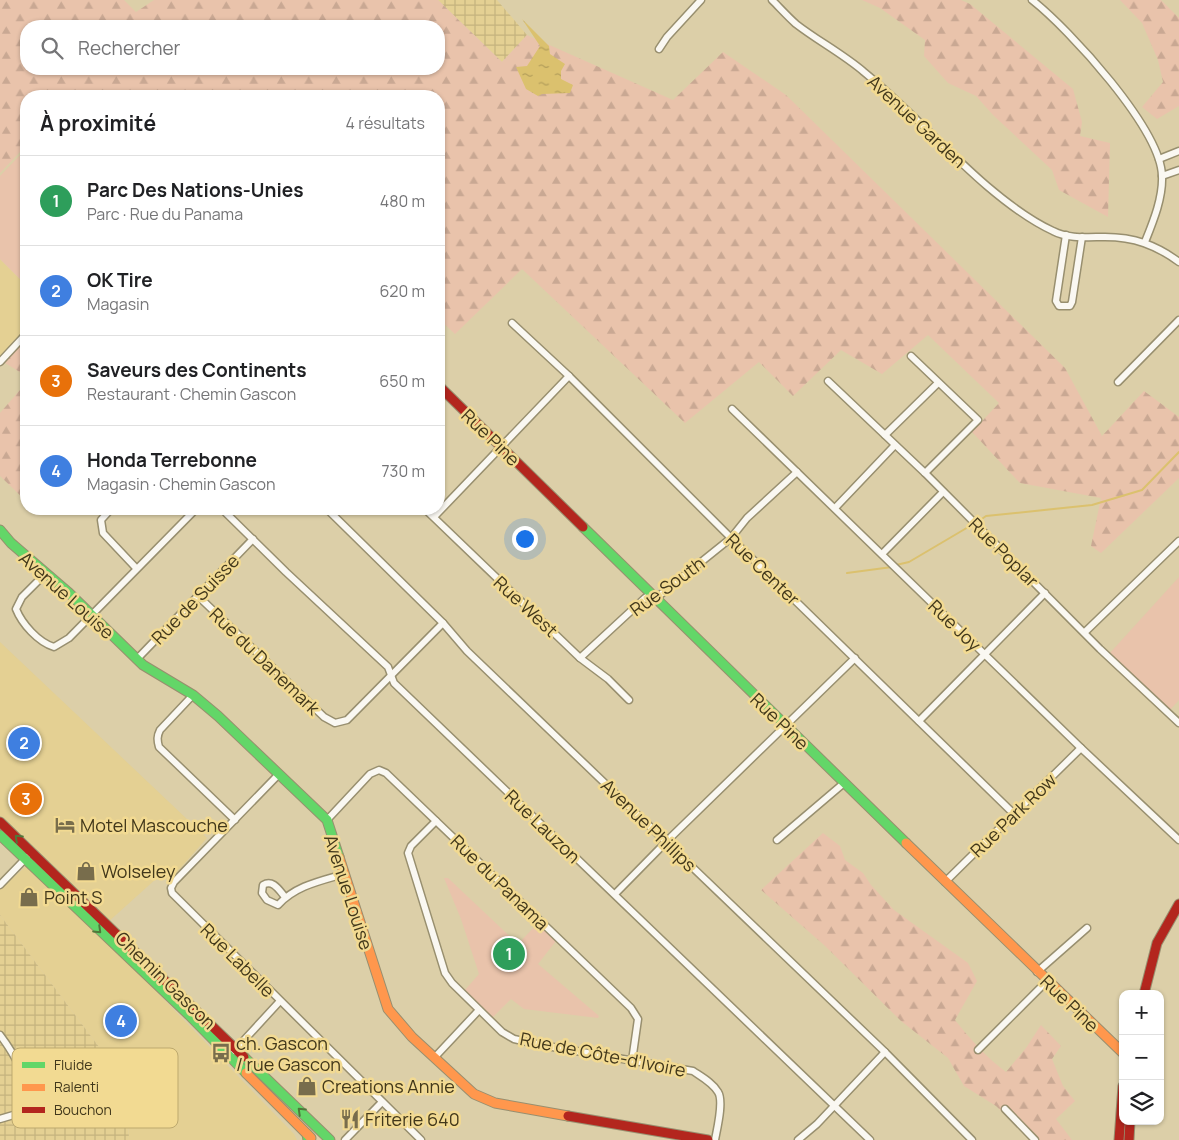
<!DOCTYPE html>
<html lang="fr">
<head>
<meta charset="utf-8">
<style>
  body { margin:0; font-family:Manrope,sans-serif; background:#f2f2f2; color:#202124 }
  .controls { position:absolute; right:15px; bottom:15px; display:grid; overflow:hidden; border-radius:10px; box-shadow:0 1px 4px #0004 }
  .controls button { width:45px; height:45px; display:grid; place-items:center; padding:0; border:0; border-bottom:1px solid #e0e0e0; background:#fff; color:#202124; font:25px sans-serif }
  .you { position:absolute; left:524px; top:538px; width:18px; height:18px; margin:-12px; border:4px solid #fff; border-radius:50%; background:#1a73e8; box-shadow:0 0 0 8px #1a73e833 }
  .badge { display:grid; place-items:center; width:32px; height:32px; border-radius:50%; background:#786d4c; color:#fff; font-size:16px; font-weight:700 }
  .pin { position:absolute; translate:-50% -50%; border:2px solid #fff; box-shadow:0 1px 5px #0006 }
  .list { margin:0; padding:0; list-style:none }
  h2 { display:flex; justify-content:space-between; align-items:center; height:65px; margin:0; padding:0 20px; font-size:21px }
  h2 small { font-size:16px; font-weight:400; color:#757577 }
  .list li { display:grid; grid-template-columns:32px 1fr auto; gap:15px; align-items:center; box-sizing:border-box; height:90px; padding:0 20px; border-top:1px solid #e0e0e0 }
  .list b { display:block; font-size:19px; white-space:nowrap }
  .list p { margin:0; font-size:16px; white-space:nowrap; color:#757577 }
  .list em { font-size:16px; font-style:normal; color:#757577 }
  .icon { flex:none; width:28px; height:28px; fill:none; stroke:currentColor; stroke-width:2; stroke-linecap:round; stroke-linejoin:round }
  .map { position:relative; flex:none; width:1179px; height:1140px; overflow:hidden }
  .search { position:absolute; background:#fff; box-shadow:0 1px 4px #0004; left:20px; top:20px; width:425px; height:55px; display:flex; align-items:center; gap:12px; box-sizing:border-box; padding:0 18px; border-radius:20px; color:#757577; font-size:19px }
  .panel { position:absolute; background:#fff; box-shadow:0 1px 4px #0004; left:20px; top:90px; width:425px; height:425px; border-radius:20px }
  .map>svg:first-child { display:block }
</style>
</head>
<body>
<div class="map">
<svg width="1179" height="1140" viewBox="0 0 1179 1140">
  <defs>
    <pattern id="industrial-grid" width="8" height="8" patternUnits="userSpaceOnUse" patternTransform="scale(1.25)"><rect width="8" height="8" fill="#e4d093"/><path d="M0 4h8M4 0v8" fill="none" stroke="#c5b37e"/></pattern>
    <pattern id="forest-firs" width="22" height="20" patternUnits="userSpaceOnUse" patternTransform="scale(1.25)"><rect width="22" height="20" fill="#e9c3ab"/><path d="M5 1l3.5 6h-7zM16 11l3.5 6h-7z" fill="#c9a893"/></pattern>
    <pattern id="water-ripples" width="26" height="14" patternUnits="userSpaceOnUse" patternTransform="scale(1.25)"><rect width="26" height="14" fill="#dbc16e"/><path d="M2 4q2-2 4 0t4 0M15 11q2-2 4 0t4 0" fill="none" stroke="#b39e5a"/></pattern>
  </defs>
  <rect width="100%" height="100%" fill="#dccfa8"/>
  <!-- built -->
  <g fill="#e4d093">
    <path d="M0 259 26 285V332L0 358Z"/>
    <path d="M0 642 207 838 170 880 157 878 107 923 0 830Z"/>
    <path d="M31 862 294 1134 297 1140H129L126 1083 0 915V889Z"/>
  </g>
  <!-- industrial -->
  <g fill="url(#industrial-grid)">
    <path d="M438 0H497L527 35 502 62Z"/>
    <path d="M0 915 126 1083 129 1140H0Z"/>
  </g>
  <!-- forest -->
  <g fill="url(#forest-firs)" fill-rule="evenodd">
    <path d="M0 0H124L136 12 154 0H438L502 62 527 35 673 100 723 52 786 95 1065 368 1102 436 1144 391 1179 417V478L1101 553 1091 546 1101 498 1020 483 972 432 999 403 928 335 882 374 841 350 793 396 759 362 685 423 522 269 455 334 439 319V96H26V156L21 151 0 173ZM26 26H439V69H26Z"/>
    <path d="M862 0H961L970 4 1073 89 1082 122 1080 136 1110 143 1108 217 1059 190 1052 170 993 115 976 96 948 83 924 56 925 40 880 8Z"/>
    <path d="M1120 0H1161L1179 18V106L1157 119 1142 107 1163 82 1158 60 1142 23Z"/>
    <path d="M26 336V379L23 374 5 363Z"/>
    <path d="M26 383V501L0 476V413Z"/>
    <path d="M823 833 840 846 845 860 863 873 871 885 894 910 968 963 977 981 955 1020C970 1039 987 1058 1006 1072L1026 1048 1041 1025 1061 1046 1052 1059 1063 1086 1075 1101 1056 1119 1072 1140H1031L996 1106 964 1086 948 1058 901 1021 824 945 761 890Z"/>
  </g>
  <!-- green -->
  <g fill="#e9c3ab">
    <path d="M23 152 26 156V285L0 259V176Z"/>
    <path d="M1179 577V700L1169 711 1109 654Z"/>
    <path d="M444 878H448L518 944 538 923 556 941 538 964 599 1016 598 1018 524 1009 511 999 492 1018 465 990 479 974 461 919Z"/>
  </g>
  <!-- water -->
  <path fill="url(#water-ripples)" d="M522 19 549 46 550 54 565 64 561 71V79L573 85 570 93 542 94 538 96 526 89 516 67 527 66 540 46Z"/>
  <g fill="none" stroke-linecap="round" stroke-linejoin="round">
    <!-- stream -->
    <g stroke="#dbc16e" stroke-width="2">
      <path d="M979 521 986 516 1092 505 1142 490 1179 452"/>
      <path d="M896 565 909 562 970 526"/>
      <path d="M847 573 892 567"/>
    </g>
    <defs>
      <g id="street">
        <path d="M772 0C780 8 788 17 796 24 818 41 843 54 864 72 908 108 945 150 987 186 1007 203 1029 220 1053 231 1068 239 1088 237 1105 237 1134 237 1156 245 1179 262"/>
        <path d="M1032 0C1069 29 1161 129 1162 176 1163 198 1153 222 1145 242"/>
        <path d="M659 49 667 37 701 0"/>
        <path d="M1159 159 1179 151"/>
        <path d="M1162 176 1179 170"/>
        <path d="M1066 235 1056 301 1059 306H1070L1072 302 1082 237"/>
        <path d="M512 323 569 376 731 538 1014 814"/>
        <path d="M911 356 978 420 925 473"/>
        <path d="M0 362 26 334"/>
        <path d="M828 381 925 473 1100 649 1179 723"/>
        <path d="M1118 382 1179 320"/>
        <path d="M732 409 1081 748 1179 840"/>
        <path d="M885 435 938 383"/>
        <path d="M835 508 895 445"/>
        <path d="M111 509 101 520 103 533 136 568"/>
        <path d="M222 509 286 572 388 667 394 683 870 1140"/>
        <path d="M327 509 443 623 467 651 885 1052 972 1140"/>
        <path d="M425 509 580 658 608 679 629 700"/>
        <path d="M434 517 569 376"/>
        <path d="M882 554 943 492"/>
        <path d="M46 573 22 597 16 609C22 624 38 642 54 647L69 638 196 509"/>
        <path d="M198 596 324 717 335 723 347 720 443 623"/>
        <path d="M1085 632 1179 541"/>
        <path d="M580 658 645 598 648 596 660 595 731 538 747 518 797 472"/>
        <path d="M137 659 253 539"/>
        <path d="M193 695 160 730C157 736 157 740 159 747L235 820"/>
        <path d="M919 721 1045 593"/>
        <path d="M279 774 174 882 171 888 172 893 421 1140"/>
        <path d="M327 820 370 774 379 770 386 773 631 1008 638 1019 632 1061"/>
        <path d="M436 821 411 846 408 853 445 973 452 983 502 1032 514 1039 541 1045 693 1071C702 1077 713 1083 718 1092 724 1101 717 1129 715 1140"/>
        <path d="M777 840 844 783"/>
        <path d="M945 882 1081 748"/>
        <path d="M0 885 27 857"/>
        <path d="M615 894 671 837 855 658"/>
        <path d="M285 897C279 890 273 879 263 885L262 893 267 900 278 905C295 886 320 881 344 874"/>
        <path d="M1037 972 1087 928"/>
        <path d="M0 1035C13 1052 36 1090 27 1111L0 1119"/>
        <path d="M978 1050 1047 981"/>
        <path d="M234 1051 280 1001"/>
        <path d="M435 1057 479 1010"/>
        <path d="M1005 1109 1035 1140"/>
        <path d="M345 1140 382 1102"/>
        <path d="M798 1140 817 1124 885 1052"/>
      </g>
      <g id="fast">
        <path d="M583 527 906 843"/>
        <path d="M0 530 11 543 69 593 143 665 193 695 218 716 327 820 339 857"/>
        <path d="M0 835 189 1015 246 1073"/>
        <path d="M244 1057 330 1140"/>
        <path d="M307 1134 308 1140"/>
      </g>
      <g id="slow">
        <path d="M906 843 1123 1053"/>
        <path d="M339 857 388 1009 412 1037 474 1094 495 1103 568 1116"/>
        <path d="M246 1073 311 1138"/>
      </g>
      <g id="jam">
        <path d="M439 386 583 527"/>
        <path d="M0 822 244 1057"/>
        <path d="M1144 994 1157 943 1179 904"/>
        <path d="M568 1116 708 1140"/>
        <path d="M1119 1140 1123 1086"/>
        <path d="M1129 1140 1130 1121"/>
      </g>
    </defs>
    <!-- street casing -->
    <use href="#street" stroke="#988f6f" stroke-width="9"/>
    <!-- fast casing -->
    <use href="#fast" stroke="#988f6f" stroke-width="11"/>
    <!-- slow casing -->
    <use href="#slow" stroke="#988f6f" stroke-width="11"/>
    <!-- jam casing -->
    <use href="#jam" stroke="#988f6f" stroke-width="11"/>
    <!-- street -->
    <use href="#street" stroke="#faf8f2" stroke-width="6"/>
    <!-- fast -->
    <use href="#fast" stroke="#63d668" stroke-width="9"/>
    <!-- slow -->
    <use href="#slow" stroke="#ff974d" stroke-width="9"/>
    <!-- jam -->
    <use href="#jam" stroke="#b3261e" stroke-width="9"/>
  </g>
  <!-- one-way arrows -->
  <defs><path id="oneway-chevron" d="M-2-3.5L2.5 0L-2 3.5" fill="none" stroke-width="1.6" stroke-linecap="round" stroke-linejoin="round" transform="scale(1.25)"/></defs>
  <g stroke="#4f773a">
    <use href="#oneway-chevron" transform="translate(18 838) rotate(-137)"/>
    <use href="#oneway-chevron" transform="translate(98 930) rotate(44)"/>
    <use href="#oneway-chevron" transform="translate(301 1111) rotate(-136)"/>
  </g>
  <!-- icons -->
  <defs>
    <symbol id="hotel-bare" viewBox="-9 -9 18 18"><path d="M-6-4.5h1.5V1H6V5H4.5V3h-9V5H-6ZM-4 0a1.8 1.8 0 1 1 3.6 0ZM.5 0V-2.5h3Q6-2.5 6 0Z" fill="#786d4c" stroke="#f2da92" stroke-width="2.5" paint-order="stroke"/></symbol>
    <symbol id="shop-bare" viewBox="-9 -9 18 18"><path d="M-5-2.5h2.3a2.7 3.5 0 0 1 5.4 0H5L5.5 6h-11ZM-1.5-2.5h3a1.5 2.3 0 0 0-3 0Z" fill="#786d4c" stroke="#f2da92" stroke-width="2.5" paint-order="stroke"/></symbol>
    <symbol id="bus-bare" viewBox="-9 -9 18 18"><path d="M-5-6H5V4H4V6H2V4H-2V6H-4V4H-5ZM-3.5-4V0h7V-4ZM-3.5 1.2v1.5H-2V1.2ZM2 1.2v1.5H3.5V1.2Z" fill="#786d4c" stroke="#f2da92" stroke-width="2.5" paint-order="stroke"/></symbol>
    <symbol id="restaurant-bare" viewBox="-9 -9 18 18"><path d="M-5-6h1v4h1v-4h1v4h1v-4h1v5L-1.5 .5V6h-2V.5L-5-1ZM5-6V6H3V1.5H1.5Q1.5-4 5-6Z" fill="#786d4c" stroke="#f2da92" stroke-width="2.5" paint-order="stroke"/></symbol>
  </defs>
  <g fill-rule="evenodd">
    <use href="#hotel-bare" x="51" y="811" width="28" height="28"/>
    <use href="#shop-bare" x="72" y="857" width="28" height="28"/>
    <use href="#shop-bare" x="15" y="883" width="28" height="28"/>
    <use href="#bus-bare" x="207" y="1039" width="28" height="28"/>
    <use href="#shop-bare" x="293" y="1072" width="28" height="28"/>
    <use href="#restaurant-bare" x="336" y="1105" width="28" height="28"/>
  </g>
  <g text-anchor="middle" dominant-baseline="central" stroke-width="5" stroke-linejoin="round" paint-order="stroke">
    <!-- street labels -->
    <g font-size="18" fill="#42381b" stroke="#f2da92">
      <text transform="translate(917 121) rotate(43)">Avenue Garden</text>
      <text transform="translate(491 437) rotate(44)">Rue Pine</text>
      <text transform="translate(1004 552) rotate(45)">Rue Poplar</text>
      <text transform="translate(763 569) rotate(44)">Rue Center</text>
      <text transform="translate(667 586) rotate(-36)">Rue South</text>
      <text transform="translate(67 595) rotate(42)">Avenue Louise</text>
      <text transform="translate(195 599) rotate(-46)">Rue de Suisse</text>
      <text transform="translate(526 606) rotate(43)">Rue West</text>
      <text transform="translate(955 625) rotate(44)">Rue Joy</text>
      <text transform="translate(265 661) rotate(44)">Rue du Danemark</text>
      <text transform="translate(780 721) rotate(44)">Rue Pine</text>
      <text transform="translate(1013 815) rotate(-44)">Rue Park Row</text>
      <text transform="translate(649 825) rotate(44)">Avenue Phillips</text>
      <text transform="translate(543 826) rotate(44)">Rue Lauzon</text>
      <text transform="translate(500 882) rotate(44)">Rue du Panama</text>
      <text transform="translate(349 892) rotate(72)">Avenue Louise</text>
      <text transform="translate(238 960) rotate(45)">Rue Labelle</text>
      <text transform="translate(166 980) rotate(44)">Chemin Gascon</text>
      <text transform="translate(1070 1003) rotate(44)">Rue Pine</text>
      <text transform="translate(603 1054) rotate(11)">Rue de Côte-d'Ivoire</text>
    </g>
    <!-- poi labels -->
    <g font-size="18" fill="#42381b" stroke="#f2da92" text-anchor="start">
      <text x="80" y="825">Motel Mascouche</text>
      <text x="101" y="871">Wolseley</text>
      <text x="44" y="897">Point S</text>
      <text x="236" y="1043">ch. Gascon<tspan x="236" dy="21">/ rue Gascon</tspan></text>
      <text x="322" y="1086">Creations Annie</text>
      <text x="365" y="1119">Friterie 640</text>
    </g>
  </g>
  <!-- legend -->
  <rect x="12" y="1048" width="166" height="80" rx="8" fill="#f2da92" stroke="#bda96e" stroke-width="1"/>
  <rect x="22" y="1062" width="23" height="6" fill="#63d668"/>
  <rect x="22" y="1084" width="23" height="7" fill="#ff974d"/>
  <rect x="22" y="1107" width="23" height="6" fill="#b3261e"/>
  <g font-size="14" fill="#42381b">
    <text x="54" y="1070">Fluide</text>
    <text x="54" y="1092">Ralenti</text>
    <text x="54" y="1115">Bouchon</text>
  </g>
</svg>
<div class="controls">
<button>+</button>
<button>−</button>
<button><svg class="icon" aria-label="layers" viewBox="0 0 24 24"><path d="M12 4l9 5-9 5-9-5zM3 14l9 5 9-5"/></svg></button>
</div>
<div class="you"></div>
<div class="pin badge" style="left:509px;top:954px;background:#2e9e5b">1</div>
<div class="pin badge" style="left:24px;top:743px;background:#3f7fe0">2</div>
<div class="pin badge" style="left:26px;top:799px;background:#e8710a">3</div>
<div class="pin badge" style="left:121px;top:1021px;background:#3f7fe0">4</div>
<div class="search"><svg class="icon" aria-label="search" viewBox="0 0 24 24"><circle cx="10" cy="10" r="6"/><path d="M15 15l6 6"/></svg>Rechercher</div>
<section class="panel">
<h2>À proximité<small>4 résultats</small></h2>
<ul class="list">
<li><span class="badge" style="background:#2e9e5b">1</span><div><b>Parc Des Nations-Unies</b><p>Parc · Rue du Panama</p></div><em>480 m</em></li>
<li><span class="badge" style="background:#3f7fe0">2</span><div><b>OK Tire</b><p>Magasin</p></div><em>620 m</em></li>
<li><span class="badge" style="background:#e8710a">3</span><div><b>Saveurs des Continents</b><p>Restaurant · Chemin Gascon</p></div><em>650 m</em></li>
<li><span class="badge" style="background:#3f7fe0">4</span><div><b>Honda Terrebonne</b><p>Magasin · Chemin Gascon</p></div><em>730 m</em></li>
</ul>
</section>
</div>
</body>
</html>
